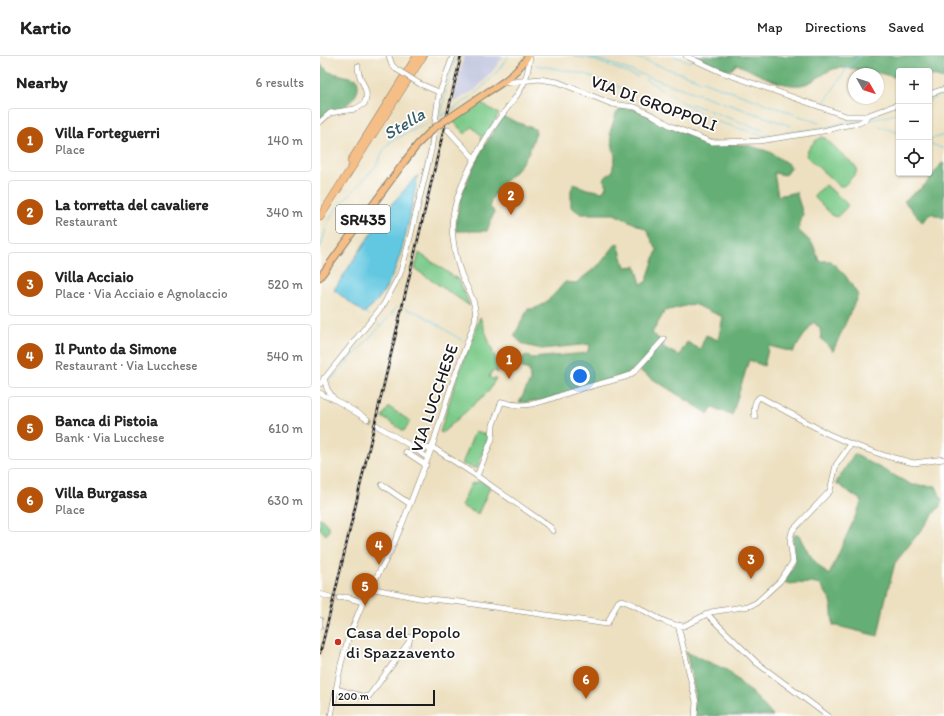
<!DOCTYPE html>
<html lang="en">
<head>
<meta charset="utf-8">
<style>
  body { margin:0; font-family:Itim,sans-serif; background:#f2f2f2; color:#222 }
  .controls { position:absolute; right:12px; top:12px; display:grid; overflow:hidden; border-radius:4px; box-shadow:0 1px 3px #0004 }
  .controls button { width:36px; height:36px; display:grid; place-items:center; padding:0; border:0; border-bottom:1px solid #e0e0e0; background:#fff; color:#222; font:20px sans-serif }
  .compass { position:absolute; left:528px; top:12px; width:36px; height:36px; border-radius:50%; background:#fff; box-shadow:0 1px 3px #0004; rotate:129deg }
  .scale { position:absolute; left:12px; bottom:10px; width:103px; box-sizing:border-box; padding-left:4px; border:2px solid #1c1c1c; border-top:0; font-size:11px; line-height:14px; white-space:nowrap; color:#1c1c1c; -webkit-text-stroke:3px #fff; paint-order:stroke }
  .you { position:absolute; left:260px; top:320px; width:14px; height:14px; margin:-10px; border:3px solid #fff; border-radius:50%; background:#1a73e8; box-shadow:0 0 0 6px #1a73e833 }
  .badge { display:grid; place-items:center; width:26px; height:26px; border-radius:50%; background:#b45309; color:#fff; font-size:13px; font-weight:700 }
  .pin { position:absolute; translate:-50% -33px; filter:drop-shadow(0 1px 2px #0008) }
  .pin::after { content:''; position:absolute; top:21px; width:14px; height:12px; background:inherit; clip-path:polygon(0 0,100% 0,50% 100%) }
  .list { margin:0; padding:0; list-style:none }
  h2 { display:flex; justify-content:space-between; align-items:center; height:52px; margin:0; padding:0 16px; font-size:17px }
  h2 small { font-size:13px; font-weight:400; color:#767676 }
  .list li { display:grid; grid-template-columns:26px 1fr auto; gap:12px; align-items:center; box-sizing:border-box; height:64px; margin:0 8px 8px; padding:0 8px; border:1px solid #e0e0e0; border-radius:4px }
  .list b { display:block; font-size:15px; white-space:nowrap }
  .list p { margin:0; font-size:13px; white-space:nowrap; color:#767676 }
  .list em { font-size:13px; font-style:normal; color:#767676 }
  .icon { flex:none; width:22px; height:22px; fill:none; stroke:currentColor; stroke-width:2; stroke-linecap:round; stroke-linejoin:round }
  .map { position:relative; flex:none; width:624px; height:660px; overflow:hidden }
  header { display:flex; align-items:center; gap:24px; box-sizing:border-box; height:56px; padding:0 20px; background:#fff; border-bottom:1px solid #e0e0e0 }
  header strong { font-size:19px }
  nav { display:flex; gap:22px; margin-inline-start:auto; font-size:14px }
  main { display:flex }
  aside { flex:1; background:#fff }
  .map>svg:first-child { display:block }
</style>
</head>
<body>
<header>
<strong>Kartio</strong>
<nav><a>Map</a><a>Directions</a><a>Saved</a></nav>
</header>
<main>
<aside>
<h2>Nearby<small>6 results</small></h2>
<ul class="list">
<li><span class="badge">1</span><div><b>Villa Forteguerri</b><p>Place</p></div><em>140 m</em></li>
<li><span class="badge">2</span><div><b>La torretta del cavaliere</b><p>Restaurant</p></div><em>340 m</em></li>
<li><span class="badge">3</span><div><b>Villa Acciaio</b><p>Place · Via Acciaio e Agnolaccio</p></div><em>520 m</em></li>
<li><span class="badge">4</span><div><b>Il Punto da Simone</b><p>Restaurant · Via Lucchese</p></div><em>540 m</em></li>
<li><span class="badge">5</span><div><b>Banca di Pistoia</b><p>Bank · Via Lucchese</p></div><em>610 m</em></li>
<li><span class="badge">6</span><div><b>Villa Burgassa</b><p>Place</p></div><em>630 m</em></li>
</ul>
</aside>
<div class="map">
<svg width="624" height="660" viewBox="0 0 624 660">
  <rect width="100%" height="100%" fill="#fff"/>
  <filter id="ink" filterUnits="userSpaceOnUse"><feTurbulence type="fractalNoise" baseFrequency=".025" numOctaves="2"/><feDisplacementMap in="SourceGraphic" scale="8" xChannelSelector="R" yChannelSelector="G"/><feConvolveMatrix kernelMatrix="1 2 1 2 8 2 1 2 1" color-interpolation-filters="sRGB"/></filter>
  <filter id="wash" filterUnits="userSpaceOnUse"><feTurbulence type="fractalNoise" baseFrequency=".012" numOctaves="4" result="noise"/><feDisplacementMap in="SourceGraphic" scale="16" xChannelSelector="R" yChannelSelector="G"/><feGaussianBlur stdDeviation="0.9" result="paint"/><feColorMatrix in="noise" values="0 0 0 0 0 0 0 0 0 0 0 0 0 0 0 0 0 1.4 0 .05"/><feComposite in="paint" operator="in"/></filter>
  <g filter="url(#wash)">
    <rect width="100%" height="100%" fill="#ede0c0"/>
    <!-- industrial -->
    <path fill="#bec2dd" d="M144 0H184L172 16 156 33 133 47Z"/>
    <!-- green -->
    <g fill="#7cca89" stroke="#4c7352">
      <path d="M160 46 179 58 162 84 160 82 162 80 152 71 145 78 132 64Z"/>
      <path d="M501 81 505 82 537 112 536 117 524 130H519L486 100C487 93 495 84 501 81Z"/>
      <path d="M506 129 527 148V151L517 161 513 160 494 141 495 138Z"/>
      <path d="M99 197 139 224 150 250 95 213Z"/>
      <path d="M160 261 177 307V317L175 315H172L169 321 172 323 176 322 169 335 122 377 120 376 135 328Z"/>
      <path d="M69 351 90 365 84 375 62 361Z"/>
      <path d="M155 375 169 380 157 413 142 408Z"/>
      <path d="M161 425 170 431 158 458 141 450 151 428Z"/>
      <path d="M0 461 10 472 6 479 0 473Z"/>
    </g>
    <!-- forest -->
    <g fill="#65ae75" stroke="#406548" fill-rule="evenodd">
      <path d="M372 0H624V23L609 19V15H579V20L574 21C561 17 523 8 511 14 500 19 493 27 481 29 459 31 437 17 417 8L410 15Z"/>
      <path d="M0 8 9 16 37 23C44 45 16 55 0 64Z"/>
      <path d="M301 52 315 53 386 87 427 89 450 96 471 110 465 119 454 117 458 140 476 136 483 158 478 174 493 188 499 205H511L525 219 538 239 513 295 501 282 500 272 493 266 473 296 449 290 444 310 429 304 412 359 392 351 389 358 315 312 307 318 225 344 199 347 210 325 209 314 197 310 205 299 212 302 267 297 270 288 222 293 204 289 194 280 208 253C223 254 236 236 245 226L256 227 280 208 296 188 298 187 305 211 316 210 321 228 326 226 337 194 326 173 294 158H261L251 151V134L254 128 267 133 283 136 287 129 283 123 292 116 295 101 290 76 296 58ZM373 248 403 261 398 284 386 279 380 293 367 286 359 300 342 290 344 287 332 277 345 255Z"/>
      <path d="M183 61 215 73 216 76 209 96 197 114 181 129 171 144 170 151 173 154 174 157 167 175H136C134 141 163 89 183 61Z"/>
      <path d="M622 107 624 108V162L610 157 603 167 584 145 605 129Z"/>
      <path d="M534 398 592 429 616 430 622 444 620 450 575 507 565 545 558 580 513 569 511 545 501 529 491 527 467 528 464 527 474 509 473 482 475 478 479 479C486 495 496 509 509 519L542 445 516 427Z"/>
      <path d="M366 596 407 614 438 643 453 660H371L375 637Z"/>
    </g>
    <!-- water -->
    <path fill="#62c7e0" stroke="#3f727e" d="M98 119C90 157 83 212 59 242 55 248 49 252 44 257L14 234 67 153Z"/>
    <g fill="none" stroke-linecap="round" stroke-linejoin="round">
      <!-- stream -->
      <g stroke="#62c7e0" stroke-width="1">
        <path d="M253 0 271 3 318 21"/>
        <path d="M268 0 471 70"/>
        <path d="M308 0 321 3 499 67"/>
        <path d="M354 0 370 6 372 5"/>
        <path d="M216 9 265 18 312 36"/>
        <path d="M325 23 392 64 444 80 503 72 541 63"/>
        <path d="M609 45 624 36"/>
        <path d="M371 48 445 75"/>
        <path d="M502 50 527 12 540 0"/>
        <path d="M121 59 128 26 137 0"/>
        <path d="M117 62C145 48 172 27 188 0"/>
        <path d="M548 64 569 60 579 56"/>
        <path d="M556 69 579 77"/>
        <path d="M609 84 624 79"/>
        <path d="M609 87 624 93"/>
        <path d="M0 193 8 166 16 153 56 110 63 95 71 85 112 65"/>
        <path d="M86 253 101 258 143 285"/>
        <path d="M45 256 48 259"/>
        <path d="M71 259 76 251"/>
        <path d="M56 266 60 270"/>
        <path d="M10 325 68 262"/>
      </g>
    </g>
  </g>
  <g filter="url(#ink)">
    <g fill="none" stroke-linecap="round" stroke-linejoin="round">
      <!-- minor-tunnel -->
      <path stroke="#c3b99f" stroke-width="5" stroke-dasharray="5 2.5" stroke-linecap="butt" d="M47 363 56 369"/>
      <defs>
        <g id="minor">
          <path d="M69 0 72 9 76 13"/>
          <path d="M366 0 401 16 526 60H546L579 48"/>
          <path d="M183 27 219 23 238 26 292 48 315 51 336 61 351 70 391 86 439 85 503 75 522 70 539 67 546 63V60"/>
          <path d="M100 28 119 36"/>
          <path d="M609 38 624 33"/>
          <path d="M0 66 10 57 35 53 44 48C52 34 37 24 38 10"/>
          <path d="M128 74 155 103"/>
          <path d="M4 322 7 333 14 343"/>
          <path d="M0 328 64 248 80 218 87 194 111 95 119 38 133 0"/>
          <path d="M0 337 5 340 14 343 47 363"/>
          <path d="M435 361C433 355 434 344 440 341L506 377 531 388 566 400 594 407 624 403"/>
          <path d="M56 369 91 390 108 402"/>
          <path d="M92 390 112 393"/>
          <path d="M112 391 157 420 230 471 233 475"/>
          <path d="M86 396 106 409"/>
          <path d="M157 420 172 383 173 369 181 347 183 346C210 355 232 341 257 334 274 329 291 325 308 320L314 316 344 283"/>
          <path d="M62 429 90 448"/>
          <path d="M50 532 99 542 140 546 287 568 298 546 301 544C323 550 340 569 364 570L391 556 429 550 436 547 460 525 473 506 470 484 472 475 510 435 516 409 531 388"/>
          <path d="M0 538 10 541"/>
          <path d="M19 542 26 541 43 546"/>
          <path d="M387 558 437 607 508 660"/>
          <path d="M0 564V570"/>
          <path d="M358 569 376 646 375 660"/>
          <path d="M16 633 45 641 49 640 89 586 90 581"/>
          <path d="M11 660 21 608 29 580 43 546 70 496 81 471 112 391 131 331 155 265C158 248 148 235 142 220 136 205 130 176 133 160 137 132 160 90 176 67 185 54 196 43 203 29 207 21 209 9 210 0"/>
        </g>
        <g id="major">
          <path d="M169 35C185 26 198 16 208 0"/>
          <path d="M0 221 85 105"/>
        </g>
        <g id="highway">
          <path d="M31 105 97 0"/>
          <path d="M0 161 103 0"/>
        </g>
      </defs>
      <!-- minor casing -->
      <use href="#minor" stroke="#847e6e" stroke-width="6"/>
      <!-- major casing -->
      <use href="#major" stroke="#847e6e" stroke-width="8"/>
      <!-- highway casing -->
      <use href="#highway" stroke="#847e6e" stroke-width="8"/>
      <!-- minor -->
      <use href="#minor" stroke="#fff" stroke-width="5"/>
      <!-- major -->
      <use href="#major" stroke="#f6be87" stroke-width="6"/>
      <!-- highway -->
      <use href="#highway" stroke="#f6be87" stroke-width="7"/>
      <defs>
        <path id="rail" d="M0 597 14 541 141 0"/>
      </defs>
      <!-- rail casing -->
      <use href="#rail" stroke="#1c1c1c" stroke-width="2.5"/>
      <!-- rail -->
      <use href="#rail" stroke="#fff" stroke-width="1" stroke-dasharray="3" stroke-linecap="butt"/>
      <defs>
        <path id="minor-bridge" d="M76 13 100 28"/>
        <path id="major-bridge" d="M85 105 98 88 114 72 169 35"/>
      </defs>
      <!-- minor-bridge casing -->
      <use href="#minor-bridge" stroke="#847e6e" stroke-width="6" stroke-linecap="butt"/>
      <!-- major-bridge casing -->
      <use href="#major-bridge" stroke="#847e6e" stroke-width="8" stroke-linecap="butt"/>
      <!-- minor-bridge -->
      <use href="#minor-bridge" stroke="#fff" stroke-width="5"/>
      <!-- major-bridge -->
      <use href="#major-bridge" stroke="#f6be87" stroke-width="6"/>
    </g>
  </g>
  <!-- markers -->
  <circle fill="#c8321e" stroke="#fff" stroke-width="1.5" cx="18" cy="586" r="4"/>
  <g text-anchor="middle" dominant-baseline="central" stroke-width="3.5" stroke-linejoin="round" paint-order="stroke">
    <!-- shield labels -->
    <rect fill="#fff" stroke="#606060" stroke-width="1" x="16" y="149" width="54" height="28" rx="3"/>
    <g font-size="16" font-weight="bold" fill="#1c1c1c">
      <text x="43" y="163">SR435</text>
    </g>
    <!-- street labels -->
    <g font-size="17" fill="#1c1c1c" stroke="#fff">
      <text transform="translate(334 47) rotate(20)">VIA DI GROPPOLI</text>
      <text transform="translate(114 342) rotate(-71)">VIA LUCCHESE</text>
    </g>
    <!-- poi labels -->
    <g font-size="17" fill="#1c1c1c" stroke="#fff" text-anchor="start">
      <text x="26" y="576">Casa del Popolo<tspan x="26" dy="20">di Spazzavento</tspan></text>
    </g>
    <!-- water labels -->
    <g font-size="18" font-style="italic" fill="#38606a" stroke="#fff">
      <text transform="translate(84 68) rotate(-31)">Stella</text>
    </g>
  </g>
</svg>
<div class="controls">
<button>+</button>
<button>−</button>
<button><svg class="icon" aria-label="locate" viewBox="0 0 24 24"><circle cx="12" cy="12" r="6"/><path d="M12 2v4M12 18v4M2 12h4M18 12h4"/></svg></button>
</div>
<svg class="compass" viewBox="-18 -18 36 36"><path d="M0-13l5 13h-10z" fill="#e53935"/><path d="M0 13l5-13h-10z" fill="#767676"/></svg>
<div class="scale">200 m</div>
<div class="you"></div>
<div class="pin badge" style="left:189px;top:323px">1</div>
<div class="pin badge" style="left:191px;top:159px">2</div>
<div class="pin badge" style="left:431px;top:523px">3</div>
<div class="pin badge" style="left:59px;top:509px">4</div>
<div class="pin badge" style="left:45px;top:550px">5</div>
<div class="pin badge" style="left:266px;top:643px">6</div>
</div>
</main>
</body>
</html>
